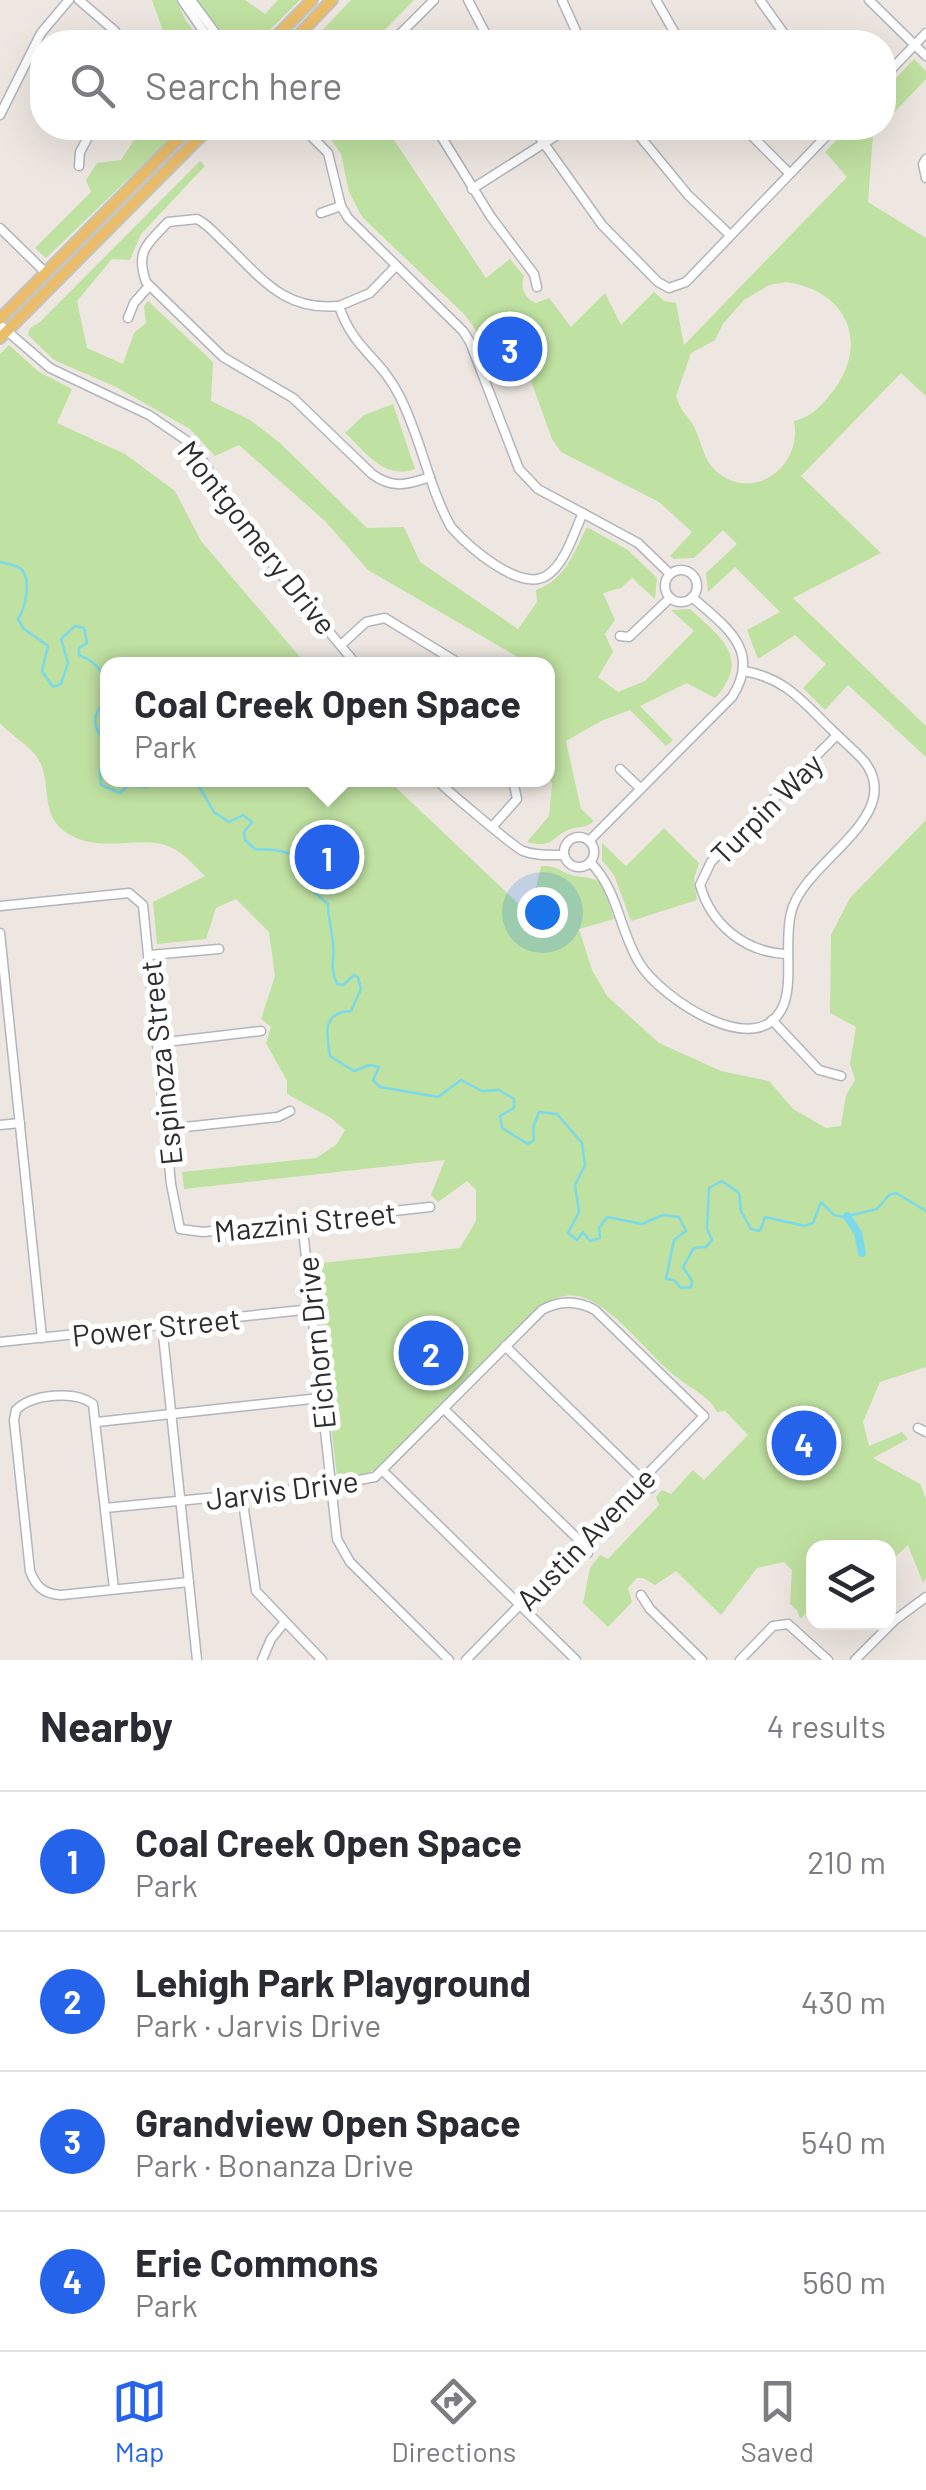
<!DOCTYPE html>
<html lang="en">
<head>
<meta charset="utf-8">
<style>
  body { margin:0; font-family:Barlow,sans-serif; background:#f7f7f7; color:#2b2b33 }
  .controls { position:absolute; right:30px; bottom:30px; display:grid; overflow:hidden; border-radius:20px; box-shadow:0 10px 40px #0002 }
  .controls button { width:90px; height:90px; display:grid; place-items:center; padding:0; border:0; border-bottom:2px solid #e1e1e2; background:#fff; color:#2b2b33; font:50px sans-serif }
  .you { position:absolute; left:542px; top:912px; width:35px; height:35px; margin:-25px; border:8px solid #fff; border-radius:50%; background:#1a73e8; box-shadow:0 0 0 15px #1a73e833 }
  .badge { display:grid; place-items:center; width:65px; height:65px; border-radius:50%; background:#2563eb; color:#fff; font-size:32px; font-weight:700 }
  .pin { position:absolute; translate:-50% -50%; border:5px solid #fff; box-shadow:0 2px 10px #0006 }
  .popup { position:absolute; left:100px; top:657px; width:455px; height:130px; box-sizing:border-box; display:grid; place-content:center; border-radius:20px; background:#fff; filter:drop-shadow(0 2px 8px #0005); font-size:32px; white-space:nowrap; color:#7c7c81 }
  .popup b { font-size:38px; color:#2b2b33 }
  .popup::after { content:''; position:absolute; left:50%; top:100%; margin-left:-20px; border:20px solid transparent; border-top-color:#fff }
  .list { margin:0; padding:0; list-style:none }
  h2 { display:flex; justify-content:space-between; align-items:center; height:130px; margin:0; padding:0 40px; font-size:42px }
  h2 small { font-size:32px; font-weight:400; color:#7c7c81 }
  .list li { display:grid; grid-template-columns:65px 1fr auto; gap:30px; align-items:center; box-sizing:border-box; height:140px; padding:0 40px; border-top:2px solid #e1e1e2 }
  .list b { display:block; font-size:38px; white-space:nowrap }
  .list p { margin:0; font-size:32px; white-space:nowrap; color:#7c7c81 }
  .list em { font-size:32px; font-style:normal; color:#7c7c81 }
  .icon { flex:none; width:55px; height:55px; fill:none; stroke:currentColor; stroke-width:2; stroke-linecap:round; stroke-linejoin:round }
  .map { position:relative; flex:none; width:926px; height:1660px; overflow:hidden }
  .search { position:absolute; background:#fff; box-shadow:0 10px 40px #0002; left:30px; right:30px; top:30px; height:110px; display:flex; align-items:center; gap:25px; box-sizing:border-box; padding:0 35px; border-radius:40px; color:#7c7c81; font-size:38px }
  .sheet { height:690px; background:#fff }
  nav { display:flex; justify-content:space-around; align-items:center; box-sizing:border-box; height:140px; border-top:2px solid #e1e1e2; background:#fff; font-size:28px; color:#7c7c81 }
  nav a { display:grid; justify-items:center; gap:5px }
  nav .on { color:#2563eb }
  .map>svg:first-child { display:block }
</style>
</head>
<body>
<div class="map">
<svg width="926" height="1660" viewBox="0 0 926 1660">
  <rect width="100%" height="100%" fill="#eee7e1"/>
  <!-- green -->
  <g fill="#bfe1a1" fill-rule="evenodd">
    <path d="M152 0H176L186 21 203 42H167Z"/>
    <path d="M197 0H245L265 14 278 0H300L258 42H229L216 30Z"/>
    <path d="M351 0H414L373 42H311Z"/>
    <path d="M914 59 926 71V79L884 123V91Z"/>
    <path d="M142 128H181L46 258 35 248 91 192 86 180 97 163 121 160Z"/>
    <path d="M386 128 486 278 510 259 524 276C520 288 524 298 536 303L549 298 571 327 605 293 621 325 654 292 664 301 676 303 684 345 847 177 825 152 848 128H879L873 134 868 202 926 238V396L901 373 801 476 881 553 793 598 926 726V757L848 685 825 710 803 688 826 664 795 635 758 659 747 630 780 612 735 567 708 592 706 573 737 544 723 530 694 558 674 559 670 556 692 532 659 502 561 452 552 439 525 364 492 368 479 335 465 315 362 217 349 192 341 154 323 128ZM786 282C849 291 871 345 830 395 820 407 810 418 794 421 803 466 754 504 716 471 703 459 702 443 695 429 690 417 681 413 676 396L691 353 715 340 723 324 744 300 769 285Z"/>
    <path d="M200 161 205 166 141 234 130 260 112 259 77 301 87 348 123 364 134 333 146 323 144 306 148 301 213 362 211 401 250 420 280 443 367 528 404 527 420 562 518 629 537 602 536 590C566 579 573 554 587 527L628 550 657 578 655 599 632 578 621 588 603 593 615 620 605 634 613 652 598 677 618 692 645 681 694 631 671 610 690 609C720 637 752 658 715 698L687 683 640 706 673 740 666 746 630 710 601 721 566 741 581 809 594 821C585 829 582 825 571 829 550 836 556 849 527 842L549 816 552 785 547 757V664H530L368 570 325 521 239 445 215 456 190 429 116 387 54 360 28 335 30 328 40 322Z"/>
    <path d="M9 345 39 372 72 389 57 423 125 454 175 491 201 541 306 664H107V780H388L527 912 531 909 541 866C559 865 562 874 576 876 587 878 591 877 602 883L614 919 579 929 592 970 607 996 659 1043 721 1071 769 1081 793 1109 826 1128 841 1126 846 1095 855 1080 850 1064 856 1027 830 1013 831 935 850 898 926 820V1367L880 1382 863 1422 869 1446 902 1432 908 1439 873 1458 920 1484 926 1499V1578L923 1583 908 1545 889 1563 888 1548H814L813 1606 800 1619 797 1610 790 1604 792 1570 784 1562 757 1568 721 1615 676 1571 655 1585 643 1578H637L628 1588 632 1602 608 1627 583 1603 590 1568 600 1555 608 1559 659 1505 656 1497 662 1490 671 1494 693 1470 704 1480 748 1435 725 1411 717 1412C711 1397 688 1387 675 1376 647 1354 613 1304 578 1296 564 1293 553 1300 541 1306L378 1468 360 1477H337L312 1264 460 1248 476 1221V1190L467 1181 438 1202 431 1195 445 1160 184 1189 182 1172 316 1158 336 1145 345 1130 331 1118 287 1094V1081L266 1043 271 1027 261 1019 275 976 269 932 236 899 216 908 206 939 157 944 153 902 205 876C196 868 187 856 176 850 144 830 101 858 64 831 42 814 50 790 42 767 36 748 13 738 0 723V354Z"/>
    <path d="M393 404 415 469C384 480 367 453 345 433L364 415Z"/>
    <path d="M664 828 699 863 694 878 697 900 631 921 614 875 602 860V843L626 866Z"/>
  </g>
  <g fill="none" stroke-linecap="round" stroke-linejoin="round">
    <!-- stream -->
    <g stroke="#7bd9e9" stroke-width="2.5">
      <path d="M0 562C7 564 19 565 23 571 31 584 25 608 18 619L24 629 48 646 42 671 53 687 61 684 68 663 61 639 75 626 84 628 87 643 79 648V655C102 664 105 676 106 699 89 719 94 725 106 746L100 771 101 785 120 793 133 781 137 786 146 787 155 780"/>
      <path d="M195 780 214 812 229 822 243 815 252 822 244 832 245 840 255 849 276 850 311 859 313 891 328 904C328 919 332 930 333 944 335 962 329 966 337 984L343 985 354 975 358 977 361 989 351 1011C322 1012 326 1033 330 1056L354 1071 370 1065 379 1067 373 1080 380 1087 438 1097 461 1080 482 1091 499 1090 514 1099V1108L500 1116 502 1128 528 1144 534 1140 533 1128 539 1112 557 1114 582 1143 585 1165 575 1185 579 1212 568 1233 577 1240 583 1232 590 1241 600 1238 599 1228 607 1217 642 1224 663 1215 679 1217 686 1231 674 1240 666 1279 674 1280 681 1288 691 1287 692 1281 683 1267 694 1248 706 1247 712 1240 707 1229 709 1188 722 1181 739 1193 741 1211 751 1229 760 1231 765 1217 805 1226 813 1223 821 1202 834 1215 843 1217 877 1209 889 1195 896 1193 926 1211"/>
    </g>
    <!-- canal -->
    <path stroke="#7bd9e9" stroke-width="8" d="M847 1216 858 1233 862 1253"/>
    <defs>
      <g id="minor">
        <path d="M79 0 115 31 120 42"/>
        <path d="M182 0 211 42"/>
        <path d="M191 0 222 42"/>
        <path d="M468 0 490 42"/>
        <path d="M562 0 581 42"/>
        <path d="M656 0 680 42"/>
        <path d="M760 0 790 42"/>
        <path d="M869 0 926 56"/>
        <path d="M392 42 434 0"/>
        <path d="M884 77 926 33"/>
        <path d="M0 115 41 33 69 0"/>
        <path d="M303 128 328 153 341 206 348 218 463 331 470 342 519 469 538 489 638 543 670 574"/>
        <path d="M436 128 491 217 534 274 537 287"/>
        <path d="M533 128 602 225 658 282 669 288 686 282 834 128"/>
        <path d="M633 128 688 195 730 235"/>
        <path d="M744 128 789 173"/>
        <path d="M926 159 923 164 926 178"/>
        <path d="M79 166 80 152 93 128"/>
        <path d="M472 189 568 128"/>
        <path d="M321 213 341 206"/>
        <path d="M0 228 46 273"/>
        <path d="M396 266 370 293 339 306C353 349 380 357 399 395 421 437 428 486 451 527 468 546 519 592 546 576 565 565 574 532 583 513"/>
        <path d="M339 306C285 311 263 280 227 245 217 236 209 225 197 219L168 222C148 244 135 250 146 282L223 357 293 398 372 474C392 489 407 485 430 477"/>
        <path d="M128 318 134 303 149 286"/>
        <path d="M0 325 50 368 149 415 193 445 249 536 356 664"/>
        <circle cx="681" cy="586" r="16"/>
        <path d="M620 636 629 637 670 598"/>
        <path d="M341 645 366 622 385 618 460 664"/>
        <path d="M620 769 641 789"/>
        <path d="M437 780C442 786 515 848 523 851 536 856 550 855 563 855"/>
        <path d="M493 826 517 799 513 780"/>
        <circle cx="579" cy="852" r="15"/>
        <path d="M589 841 732 697C762 650 726 627 692 597"/>
        <path d="M590 862C619 891 619 931 640 964 661 998 760 1065 784 1004 793 979 784 941 791 913 802 862 908 817 864 761 854 750 841 739 831 729 802 701 785 678 744 671"/>
        <path d="M0 906 129 893 143 905 171 1184 180 1229 203 1232 430 1207"/>
        <path d="M0 933 42 1338"/>
        <path d="M786 954C744 952 711 924 700 885L711 862 837 735"/>
        <path d="M150 955 219 949"/>
        <path d="M772 1020 819 1070 841 1076"/>
        <path d="M158 1043 261 1031"/>
        <path d="M0 1125 20 1123"/>
        <path d="M166 1129 278 1117 290 1111"/>
        <path d="M302 1221 337 1539 350 1562 449 1660"/>
        <path d="M162 1325 197 1660"/>
        <path d="M0 1342 312 1309"/>
        <path d="M505 1346 651 1488"/>
        <path d="M444 1409 581 1542 588 1553"/>
        <path d="M97 1422 320 1398"/>
        <path d="M918 1428 926 1432"/>
        <path d="M383 1471 576 1660"/>
        <path d="M242 1496 256 1591 322 1660"/>
        <path d="M105 1508 322 1487 375 1477 542 1310C560 1300 577 1300 595 1310L704 1416 466 1660"/>
        <path d="M114 1589 93 1404C75 1390 32 1394 16 1410L14 1420 30 1571C36 1587 44 1594 61 1595L189 1582"/>
        <path d="M641 1595 650 1609 702 1660"/>
        <path d="M262 1660 271 1639 284 1623"/>
        <path d="M740 1660 773 1626 788 1624 828 1660"/>
        <path d="M855 1660 895 1620 926 1597"/>
      </g>
      <g id="major">
        <path d="M271 42 312 0"/>
        <path d="M292 42 332 0"/>
        <path d="M0 319 189 128"/>
        <path d="M0 338 209 128"/>
      </g>
    </defs>
    <!-- minor casing -->
    <use href="#minor" stroke="#b1b5bd" stroke-width="11"/>
    <!-- major casing -->
    <use href="#major" stroke="#c4c4c4" stroke-width="14"/>
    <!-- minor -->
    <use href="#minor" stroke="#fff" stroke-width="8"/>
    <!-- major -->
    <use href="#major" stroke="#eabd6a" stroke-width="10"/>
  </g>
  <g text-anchor="middle" dominant-baseline="central" stroke-width="10" stroke-linejoin="round" paint-order="stroke">
    <!-- street labels -->
    <g font-size="30" fill="#2e2e2e" stroke="#fff">
      <text transform="translate(258 537) rotate(52)">Montgomery Drive</text>
      <text transform="translate(766 808) rotate(-45)">Turpin Way</text>
      <text transform="translate(160 1063) rotate(-96)">Espinoza Street</text>
      <text transform="translate(305 1221) rotate(-6)">Mazzini Street</text>
      <text transform="translate(156 1326) rotate(-6)">Power Street</text>
      <text transform="translate(315 1343) rotate(-96)">Eichorn Drive</text>
      <text transform="translate(282 1489) rotate(-7)">Jarvis Drive</text>
      <text transform="translate(585 1538) rotate(-46)">Austin Avenue</text>
    </g>
  </g>
</svg>
<div class="controls">
<button><svg class="icon" aria-label="layers" viewBox="0 0 24 24"><path d="M12 4l9 5-9 5-9-5zM3 14l9 5 9-5"/></svg></button>
</div>
<div class="you"></div>
<div class="pin badge" style="left:327px;top:857px">1</div>
<div class="popup"><b>Coal Creek Open Space</b>Park</div>
<div class="pin badge" style="left:431px;top:1353px">2</div>
<div class="pin badge" style="left:510px;top:349px">3</div>
<div class="pin badge" style="left:804px;top:1443px">4</div>
<div class="search"><svg class="icon" aria-label="search" viewBox="0 0 24 24"><circle cx="10" cy="10" r="6"/><path d="M15 15l6 6"/></svg>Search here</div>
</div>
<section class="sheet">
<h2>Nearby<small>4 results</small></h2>
<ul class="list">
<li><span class="badge">1</span><div><b>Coal Creek Open Space</b><p>Park</p></div><em>210 m</em></li>
<li><span class="badge">2</span><div><b>Lehigh Park Playground</b><p>Park · Jarvis Drive</p></div><em>430 m</em></li>
<li><span class="badge">3</span><div><b>Grandview Open Space</b><p>Park · Bonanza Drive</p></div><em>540 m</em></li>
<li><span class="badge">4</span><div><b>Erie Commons</b><p>Park</p></div><em>560 m</em></li>
</ul>
</section>
<nav>
<a class="on"><svg class="icon" aria-label="map" viewBox="0 0 24 24"><path d="M3 6l6-2 6 2 6-2v14l-6 2-6-2-6 2zM9 4v14M15 6v14"/></svg>Map</a>
<a><svg class="icon" aria-label="directions" viewBox="0 0 24 24"><path d="M12 3l9 9-9 9-9-9zM9 14v-3h6M13 9l2 2-2 2"/></svg>Directions</a>
<a><svg class="icon" aria-label="saved" viewBox="0 0 24 24"><path d="M7 4h10v16l-5-4-5 4z"/></svg>Saved</a>
</nav>
</body>
</html>
